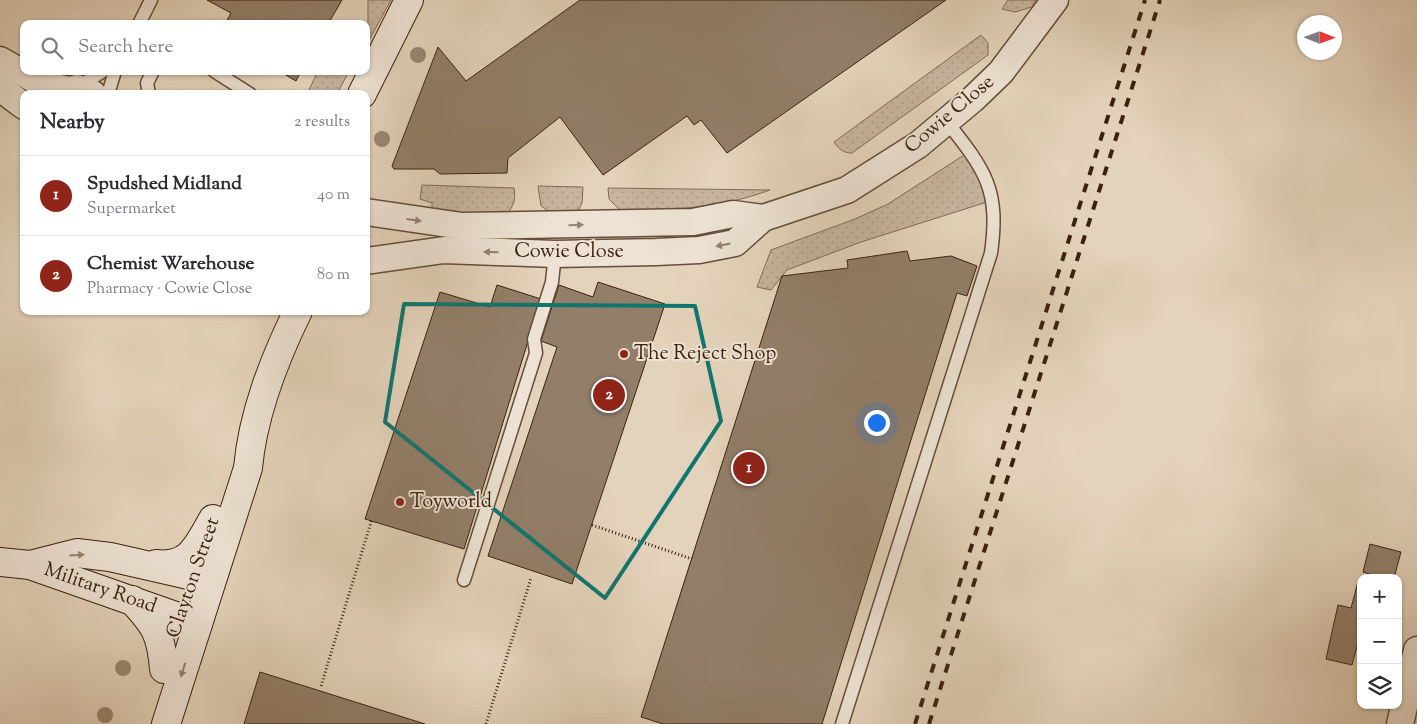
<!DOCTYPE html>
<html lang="en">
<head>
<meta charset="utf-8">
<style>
  body { margin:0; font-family:"Sorts Mill Goudy",serif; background:#f2f2f3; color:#2b2b33 }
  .controls { position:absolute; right:15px; bottom:15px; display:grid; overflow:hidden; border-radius:10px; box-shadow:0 1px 4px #0004 }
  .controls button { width:45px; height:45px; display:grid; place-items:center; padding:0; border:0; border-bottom:1px solid #e1e1e2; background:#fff; color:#2b2b33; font:25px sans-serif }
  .compass { position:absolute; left:1297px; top:15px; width:45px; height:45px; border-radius:50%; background:#fff; box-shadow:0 1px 4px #0004; rotate:91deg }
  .you { position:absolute; left:876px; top:422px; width:18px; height:18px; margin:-12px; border:4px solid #fff; border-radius:50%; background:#1a73e8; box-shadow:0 0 0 8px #1a73e833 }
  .badge { display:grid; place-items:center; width:32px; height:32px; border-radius:50%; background:#8f2418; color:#fff; font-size:16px; font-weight:700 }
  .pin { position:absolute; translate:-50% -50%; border:2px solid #fff; box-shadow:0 1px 5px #0006 }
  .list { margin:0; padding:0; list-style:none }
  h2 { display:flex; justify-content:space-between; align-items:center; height:65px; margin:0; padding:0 20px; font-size:21px }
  h2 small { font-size:16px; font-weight:400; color:#7c7c81 }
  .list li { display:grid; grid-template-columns:32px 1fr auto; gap:15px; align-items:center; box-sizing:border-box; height:80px; padding:0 20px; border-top:1px solid #e1e1e2 }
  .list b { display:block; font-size:19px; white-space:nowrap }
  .list p { margin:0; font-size:16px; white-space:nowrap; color:#7c7c81 }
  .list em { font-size:16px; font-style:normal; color:#7c7c81 }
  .icon { flex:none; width:28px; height:28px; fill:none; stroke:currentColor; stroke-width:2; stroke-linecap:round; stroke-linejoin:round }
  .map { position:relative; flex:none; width:1417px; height:724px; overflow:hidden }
  .search { position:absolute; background:#fff; box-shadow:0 1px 4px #0004; left:20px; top:20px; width:350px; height:55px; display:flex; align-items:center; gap:12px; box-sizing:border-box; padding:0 18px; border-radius:10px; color:#7c7c81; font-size:19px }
  .panel { position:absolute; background:#fff; box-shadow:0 1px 4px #0004; left:20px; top:90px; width:350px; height:225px; border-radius:10px }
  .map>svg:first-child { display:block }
</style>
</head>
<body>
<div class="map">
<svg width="1417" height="724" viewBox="0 0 1417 724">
  <defs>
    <pattern id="grass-dots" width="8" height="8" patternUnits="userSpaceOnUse" patternTransform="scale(1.25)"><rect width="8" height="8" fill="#c7b59e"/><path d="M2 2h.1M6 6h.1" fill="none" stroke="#ac9b87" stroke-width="1.8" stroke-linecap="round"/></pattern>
  </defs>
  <rect width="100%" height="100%" fill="#e4d3bb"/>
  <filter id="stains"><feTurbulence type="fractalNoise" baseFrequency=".004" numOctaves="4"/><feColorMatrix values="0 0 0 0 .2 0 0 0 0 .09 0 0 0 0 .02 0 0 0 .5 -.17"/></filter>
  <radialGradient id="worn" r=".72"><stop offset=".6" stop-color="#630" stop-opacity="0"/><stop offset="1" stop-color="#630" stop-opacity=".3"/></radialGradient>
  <!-- grass -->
  <g fill="url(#grass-dots)" stroke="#806c57">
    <path d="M368 0H391L368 42Z"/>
    <path d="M1008 0H1036L1032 7 1015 12 1002 9Z"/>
    <path d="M981 35 988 43V55L852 153C843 153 839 149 834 142Z"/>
    <path d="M318 71H349L337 94H307Z"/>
    <path d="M964 155C979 166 982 185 987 202L861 242 787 270 771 290 757 287 771 250 855 219 888 204Z"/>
    <path d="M422 185 514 188C516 199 514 206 506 215L432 213V203L420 199Z"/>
    <path d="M538 186 583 187 582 203 578 211 550 212 541 206Z"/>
    <path d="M608 188 770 190C718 209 676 209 621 211L609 199Z"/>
  </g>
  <!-- building -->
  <g fill="#927e69" stroke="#3a2210">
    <path d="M207 0H342L328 24H225L231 13Z"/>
    <path d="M580 0H946L727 153 701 120 694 125 687 116 603 175 560 117 508 158 507 173 440 174 434 169H394L392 166 438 47 466 81Z"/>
    <path d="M279 71H301L296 81Z"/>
    <path d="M907 251 910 261 951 256 977 266 967 296 957 293 822 724H663L641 717 782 276 848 268 847 260Z"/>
    <path d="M598 282 665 304 572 584 488 556 557 347 541 341 559 285 593 297Z"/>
    <path d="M497 285 541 299 464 549 365 519 440 292 490 307Z"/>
    <path d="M1370 544 1401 552 1394 578H1382L1363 572Z"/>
    <path d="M1358 582H1361V631L1352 665 1326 659 1338 605 1351 608Z"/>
    <path d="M260 672 425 724H244Z"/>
  </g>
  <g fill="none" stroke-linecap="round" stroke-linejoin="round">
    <defs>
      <g id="lane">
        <path d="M139 24 151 0"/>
        <path d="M214 71 250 94"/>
        <path d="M77 88 103 71"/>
        <path d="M108 94 115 71"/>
        <path d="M149 94 147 83 153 71"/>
        <path d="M464 580 536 353 534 339 552 282 555 254"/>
        <path d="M842 724 991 253C1000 189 985 170 947 122"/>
      </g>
      <g id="street">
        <path d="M0 60 44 85 65 89"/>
        <path d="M0 88 24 106"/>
        <path d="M56 94 77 88 93 94"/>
        <path d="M366 212 462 226 693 222 733 214 763 218"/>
        <path d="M366 261 444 250 555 254 656 252 699 250 735 243 763 218 847 190 918 145 973 99 1001 72 1055 0"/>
        <path d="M1400 724 1417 650"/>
      </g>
      <g id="secondary">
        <path d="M362 94 409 0"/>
        <path d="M0 562 30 565 198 624"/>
        <path d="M156 564C190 568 198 545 213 519"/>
        <path d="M30 565 77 553 110 557 211 580"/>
        <path d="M132 600C156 626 161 634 164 669"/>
        <path d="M166 724 248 468C253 413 274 360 298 311"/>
      </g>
    </defs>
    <!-- lane casing -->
    <use href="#lane" stroke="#644e3b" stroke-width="15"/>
    <!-- street casing -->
    <use href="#street" stroke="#644e3b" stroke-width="29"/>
    <!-- secondary casing -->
    <use href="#secondary" stroke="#3a2210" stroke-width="30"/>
    <!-- path -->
    <g stroke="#3a2210" stroke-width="3" stroke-dasharray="1 2.5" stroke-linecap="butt">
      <path d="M592 525 692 559"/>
      <path d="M321 686 372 519"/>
      <path d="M486 724 531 578"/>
    </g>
    <!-- lane -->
    <use href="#lane" stroke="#ede2d3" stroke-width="12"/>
    <!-- street -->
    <use href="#street" stroke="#ede2d3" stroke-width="26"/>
    <!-- secondary -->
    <use href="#secondary" stroke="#ede2d3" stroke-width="28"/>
    <!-- rail -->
    <g stroke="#3a2210" stroke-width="4" stroke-dasharray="9 9" stroke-linecap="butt">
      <path d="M915 724 1145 0"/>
      <path d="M929 724 1160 0"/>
    </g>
  </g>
  <!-- trees -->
  <g fill="#9a8671">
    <circle cx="418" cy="55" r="8"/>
    <circle cx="382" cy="139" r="8"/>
    <circle cx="123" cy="668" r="8"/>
    <circle cx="105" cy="715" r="8"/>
  </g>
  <!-- one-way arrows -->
  <defs><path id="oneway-solid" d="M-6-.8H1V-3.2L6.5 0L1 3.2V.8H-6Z" transform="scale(1.25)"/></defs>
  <g fill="#948272">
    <use href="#oneway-solid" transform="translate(414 220) rotate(8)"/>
    <use href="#oneway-solid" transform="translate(576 225) rotate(-1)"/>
    <use href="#oneway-solid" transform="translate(723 245) rotate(169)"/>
    <use href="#oneway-solid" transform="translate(491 252) rotate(-178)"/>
    <use href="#oneway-solid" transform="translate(77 555) rotate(-3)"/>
    <use href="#oneway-solid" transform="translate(183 670) rotate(108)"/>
  </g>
  <!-- marked area -->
  <path fill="none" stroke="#0f766e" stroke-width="4" stroke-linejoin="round" d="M404 304 695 306 721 421 605 598 385 422Z"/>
  <!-- markers -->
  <g fill="#8f2418" stroke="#ede2d3" stroke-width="2">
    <circle cx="624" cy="354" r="5"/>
    <circle cx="400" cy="502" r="5"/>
  </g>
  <g text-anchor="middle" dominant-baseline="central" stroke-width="4" stroke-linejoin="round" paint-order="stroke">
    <!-- street labels -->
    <g font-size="20" fill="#3a2210" stroke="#ede2d3">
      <text transform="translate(950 115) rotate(-40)">Cowie Close</text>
      <text x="569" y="252">Cowie Close</text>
      <text transform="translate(194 578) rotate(-71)">Clayton Street</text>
      <text transform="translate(100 589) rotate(19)">Military Road</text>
    </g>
    <!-- poi labels -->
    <g font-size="20" fill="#3a2210" stroke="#ede2d3" text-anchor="start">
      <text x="634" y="354">The Reject Shop</text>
      <text x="410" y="502">Toyworld</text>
    </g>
  </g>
  <rect width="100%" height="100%" filter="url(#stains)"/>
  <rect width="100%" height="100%" fill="url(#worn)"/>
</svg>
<div class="controls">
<button>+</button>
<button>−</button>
<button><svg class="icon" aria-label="layers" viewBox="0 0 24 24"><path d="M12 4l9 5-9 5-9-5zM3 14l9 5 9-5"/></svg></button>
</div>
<svg class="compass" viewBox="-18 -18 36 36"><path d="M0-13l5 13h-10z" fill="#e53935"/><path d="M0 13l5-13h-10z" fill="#7c7c81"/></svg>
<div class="you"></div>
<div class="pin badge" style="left:749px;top:468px">1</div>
<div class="pin badge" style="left:609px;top:395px">2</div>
<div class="search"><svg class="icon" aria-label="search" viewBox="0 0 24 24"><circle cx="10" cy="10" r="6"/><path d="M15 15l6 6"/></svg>Search here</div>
<section class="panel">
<h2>Nearby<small>2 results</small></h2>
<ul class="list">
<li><span class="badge">1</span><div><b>Spudshed Midland</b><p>Supermarket</p></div><em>40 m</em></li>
<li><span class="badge">2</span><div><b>Chemist Warehouse</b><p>Pharmacy · Cowie Close</p></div><em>80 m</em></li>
</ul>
</section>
</div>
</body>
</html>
